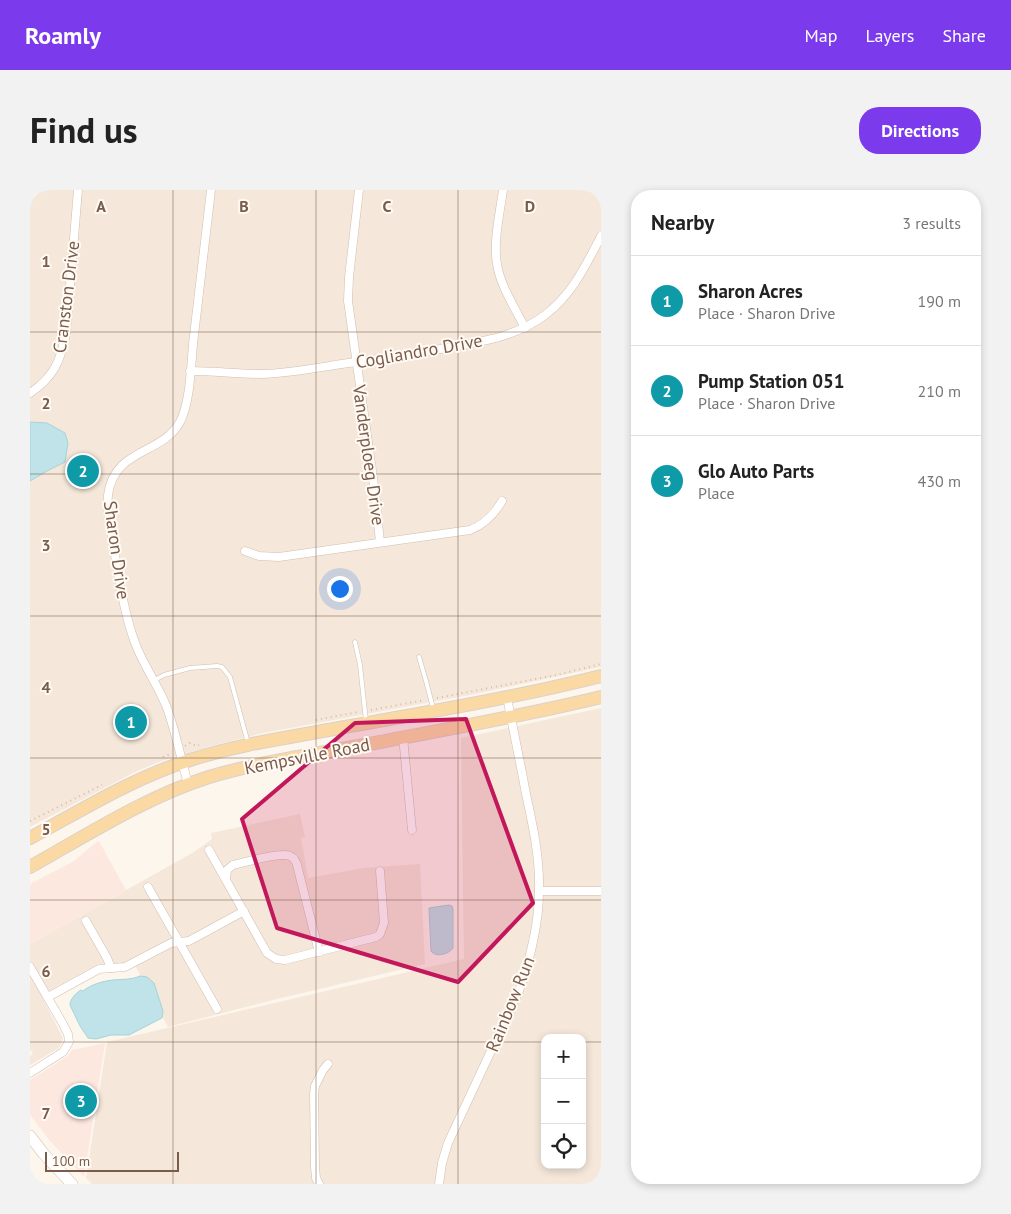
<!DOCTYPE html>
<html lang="en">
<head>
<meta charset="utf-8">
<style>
  body { margin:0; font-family:"PT Sans",sans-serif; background:#f2f2f2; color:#222 }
  .controls { position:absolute; right:15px; bottom:15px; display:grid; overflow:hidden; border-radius:10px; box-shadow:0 2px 8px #0003 }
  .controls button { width:45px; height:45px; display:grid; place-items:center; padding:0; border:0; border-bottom:1px solid #e0e0e0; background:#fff; color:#222; font:25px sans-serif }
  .scale { position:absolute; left:15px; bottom:12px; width:134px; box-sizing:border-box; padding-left:5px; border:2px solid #7a5c4d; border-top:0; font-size:14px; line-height:18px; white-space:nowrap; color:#7a5c4d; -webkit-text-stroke:4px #fffaf3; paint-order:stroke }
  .you { position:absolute; left:309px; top:398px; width:18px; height:18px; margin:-12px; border:4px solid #fff; border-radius:50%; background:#1a73e8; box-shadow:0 0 0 8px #1a73e833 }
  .badge { display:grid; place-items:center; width:32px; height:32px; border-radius:50%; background:#7c3aed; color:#fff; font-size:16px; font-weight:700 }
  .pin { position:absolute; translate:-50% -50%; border:2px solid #fff; box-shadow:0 1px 5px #0006 }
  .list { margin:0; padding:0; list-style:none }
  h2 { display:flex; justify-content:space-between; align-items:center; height:65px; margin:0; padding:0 20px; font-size:21px }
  h2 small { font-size:16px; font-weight:400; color:#767676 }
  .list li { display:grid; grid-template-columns:32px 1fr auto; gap:15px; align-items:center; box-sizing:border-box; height:90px; padding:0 20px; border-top:1px solid #e0e0e0 }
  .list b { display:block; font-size:19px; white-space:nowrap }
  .list p { margin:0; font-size:16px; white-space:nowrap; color:#767676 }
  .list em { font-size:16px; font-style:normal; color:#767676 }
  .icon { flex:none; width:28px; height:28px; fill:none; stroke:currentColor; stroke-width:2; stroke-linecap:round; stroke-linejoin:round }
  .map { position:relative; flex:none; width:571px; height:994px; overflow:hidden; border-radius:20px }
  header { display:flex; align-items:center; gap:30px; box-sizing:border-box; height:70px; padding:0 25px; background:#7c3aed; color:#fff }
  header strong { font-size:24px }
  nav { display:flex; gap:28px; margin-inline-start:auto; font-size:18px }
  .intro { display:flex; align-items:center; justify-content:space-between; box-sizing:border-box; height:120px; padding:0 30px }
  h1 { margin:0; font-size:35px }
  .button { padding:12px 22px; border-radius:20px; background:#7c3aed; color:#fff; font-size:18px; font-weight:700 }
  main { display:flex; gap:30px; padding:0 30px }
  aside { flex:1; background:#fff; border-radius:20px; box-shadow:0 2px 8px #0003 }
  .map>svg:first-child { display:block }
</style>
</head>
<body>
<header>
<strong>Roamly</strong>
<nav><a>Map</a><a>Layers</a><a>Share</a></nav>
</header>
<div class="intro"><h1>Find us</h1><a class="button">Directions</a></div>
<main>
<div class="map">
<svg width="571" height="994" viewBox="0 0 571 994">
  <rect width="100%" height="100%" fill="#fdf6ec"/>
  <!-- residential -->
  <g fill="#f5e8da" fill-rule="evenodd">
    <path d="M0 0H571V477L445 504 233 543 177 557 129 572 105 582 0 637Z"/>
    <path d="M571 518V994H62L56 988 77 852 434 769 431 548ZM515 848H552V975H515Z"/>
    <path d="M270 624 275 647 271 648 278 688 334 678 390 674 395 774 247 809 138 837 106 777 68 774 11 805 33 848 29 858 0 875V866L3 864 0 859V754L164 662 182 649 181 643Z"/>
  </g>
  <!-- commercial -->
  <g fill="#fde8e0">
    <path d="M69 651 96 700 0 754V694L44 671 64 654Z"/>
    <path d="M75 853 54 987 20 951 0 925V890L38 866 42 860Z"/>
  </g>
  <!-- water -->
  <g fill="#bfe3e8" stroke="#a5d3da">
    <path d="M0 232 17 233 35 243 38 253 35 272 19 280 0 291Z"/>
    <path d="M419 715 422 716 423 719V758C419 764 406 768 401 761L399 718Z"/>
    <path d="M110 786 117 787 124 793 133 821 132 828 99 845H81L66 849 58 848 50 836 40 815C40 809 46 803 51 800L53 801C60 795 73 791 83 790 92 789 101 790 110 786Z"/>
  </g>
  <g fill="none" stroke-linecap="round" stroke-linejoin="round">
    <defs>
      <g id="lane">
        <path d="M325 452 330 475 336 531"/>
        <path d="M389 467 396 491 403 518"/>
        <path d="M123 491 134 485 160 478 187 476 192 477 200 487 218 553"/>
      </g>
      <g id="street">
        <path d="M329 0 319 87 318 111 345 302 350 352"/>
        <path d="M473 0C470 22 463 52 467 74 470 95 485 118 495 138"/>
        <path d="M160 181C184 181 208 184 232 184 264 183 295 176 326 172 356 168 386 164 416 158 450 152 486 147 515 125 542 105 556 75 571 46"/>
        <path d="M0 203C24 187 31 170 36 143L48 0"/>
        <path d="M215 361 229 366 249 367 440 340C455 334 464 325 472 311"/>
        <path d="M373 547 382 640"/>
        <path d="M158 594C151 569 146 543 137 518 128 494 112 474 104 450 93 419 89 386 83 354 81 338 76 321 78 305 84 258 132 265 150 232 160 213 161 177 163 154 169 103 175 51 181 0"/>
        <path d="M179 660 237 763 246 769 255 770 346 747 350 744 354 733 350 681"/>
        <path d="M196 689 197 680 203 675C215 672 251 662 260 666 265 668 267 673 268 679L289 762"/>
        <path d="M118 697 187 819"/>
        <path d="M509 701H571"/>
        <path d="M56 731 77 768 81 778"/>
        <path d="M0 777 33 834 38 844 39 852 33 862 0 883"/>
        <path d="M18 807 69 779 95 777 141 753 159 751 214 721"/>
        <path d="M289 994 286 988 285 977 284 904 285 896 293 880 298 874"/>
        <path d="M409 994 412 973 418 953 489 801C500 769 509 736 509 701 510 668 503 636 496 604 490 571 483 539 477 507"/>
      </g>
      <path id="secondary" d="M0 946 13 963 42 994"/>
      <g id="primary">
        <path d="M0 648C52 620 103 588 160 570 206 555 255 548 304 539 393 523 483 508 571 486"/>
        <path d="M0 677C57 645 116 607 179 587 226 573 275 566 323 557 406 541 489 527 571 507"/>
      </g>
    </defs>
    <!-- lane casing -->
    <use href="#lane" stroke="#d1beb0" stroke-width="5"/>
    <!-- street casing -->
    <use href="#street" stroke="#d1beb0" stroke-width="9"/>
    <!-- secondary casing -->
    <use href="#secondary" stroke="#d6c0b0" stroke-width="12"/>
    <!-- primary casing -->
    <use href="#primary" stroke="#dad1cd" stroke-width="14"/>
    <!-- path -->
    <g stroke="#d9b8a5" stroke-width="2" stroke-dasharray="1 4" stroke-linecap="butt">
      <path d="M407 508 526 485 571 474"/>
      <path d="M341 520 395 510"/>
      <path d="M286 530 328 522"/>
      <path d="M155 556 160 553 167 556 169 555"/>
      <path d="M133 567 142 563"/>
      <path d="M0 631 72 595"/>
    </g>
    <!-- lane -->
    <use href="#lane" stroke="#fff" stroke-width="4"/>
    <!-- street -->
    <use href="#street" stroke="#fff" stroke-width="8"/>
    <!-- secondary -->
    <use href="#secondary" stroke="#fff" stroke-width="11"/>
    <!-- primary -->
    <use href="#primary" stroke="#fbd9a5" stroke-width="12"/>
  </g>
  <!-- marked area -->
  <path fill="#c2185b" fill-opacity="0.2" stroke="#c2185b" stroke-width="4" stroke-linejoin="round" d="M436 529 503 713 428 792 247 738 212 629 325 533Z"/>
  <!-- grid -->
  <path fill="none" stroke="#7a5c4d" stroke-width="1" stroke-opacity="0.55" d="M143 0V994M286 0V994M428 0V994M0 142H571M0 284H571M0 426H571M0 568H571M0 710H571M0 852H515M552 852H571"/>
  <g text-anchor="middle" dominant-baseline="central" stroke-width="4" stroke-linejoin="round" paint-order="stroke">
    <!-- street labels -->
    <g font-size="18" fill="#7a5c4d" stroke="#fffaf3">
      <text transform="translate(36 107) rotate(-83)">Cranston Drive</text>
      <text transform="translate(389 161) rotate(-10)">Cogliandro Drive</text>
      <text transform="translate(339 265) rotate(82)">Vanderploeg Drive</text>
      <text transform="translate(87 360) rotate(82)">Sharon Drive</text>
      <text transform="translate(277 566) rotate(-11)">Kempsville Road</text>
      <text transform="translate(480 814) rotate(-68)">Rainbow Run</text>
    </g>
  </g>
  <g font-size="16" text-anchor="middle" font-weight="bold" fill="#7a5c4d" stroke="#fffaf3" stroke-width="4" stroke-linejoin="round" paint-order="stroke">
    <text x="71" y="22">A</text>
    <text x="214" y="22">B</text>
    <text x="357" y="22">C</text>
    <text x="500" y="22">D</text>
    <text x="16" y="77">1</text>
    <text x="16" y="219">2</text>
    <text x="16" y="361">3</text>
    <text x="16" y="503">4</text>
    <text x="16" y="645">5</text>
    <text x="16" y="787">6</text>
    <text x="16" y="929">7</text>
  </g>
</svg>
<div class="controls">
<button>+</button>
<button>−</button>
<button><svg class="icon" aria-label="locate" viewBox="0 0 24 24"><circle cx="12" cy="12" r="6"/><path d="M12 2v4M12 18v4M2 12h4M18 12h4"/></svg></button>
</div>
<div class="scale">100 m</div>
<div class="you"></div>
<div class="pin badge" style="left:101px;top:532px;background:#0f9aa8">1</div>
<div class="pin badge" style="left:53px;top:281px;background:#0f9aa8">2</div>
<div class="pin badge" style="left:51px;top:911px;background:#0f9aa8">3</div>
</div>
<aside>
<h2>Nearby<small>3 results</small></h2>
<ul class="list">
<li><span class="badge" style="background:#0f9aa8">1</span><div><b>Sharon Acres</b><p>Place · Sharon Drive</p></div><em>190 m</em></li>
<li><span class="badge" style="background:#0f9aa8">2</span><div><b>Pump Station 051</b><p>Place · Sharon Drive</p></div><em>210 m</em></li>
<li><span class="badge" style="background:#0f9aa8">3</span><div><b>Glo Auto Parts</b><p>Place</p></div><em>430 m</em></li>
</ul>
</aside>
</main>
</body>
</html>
